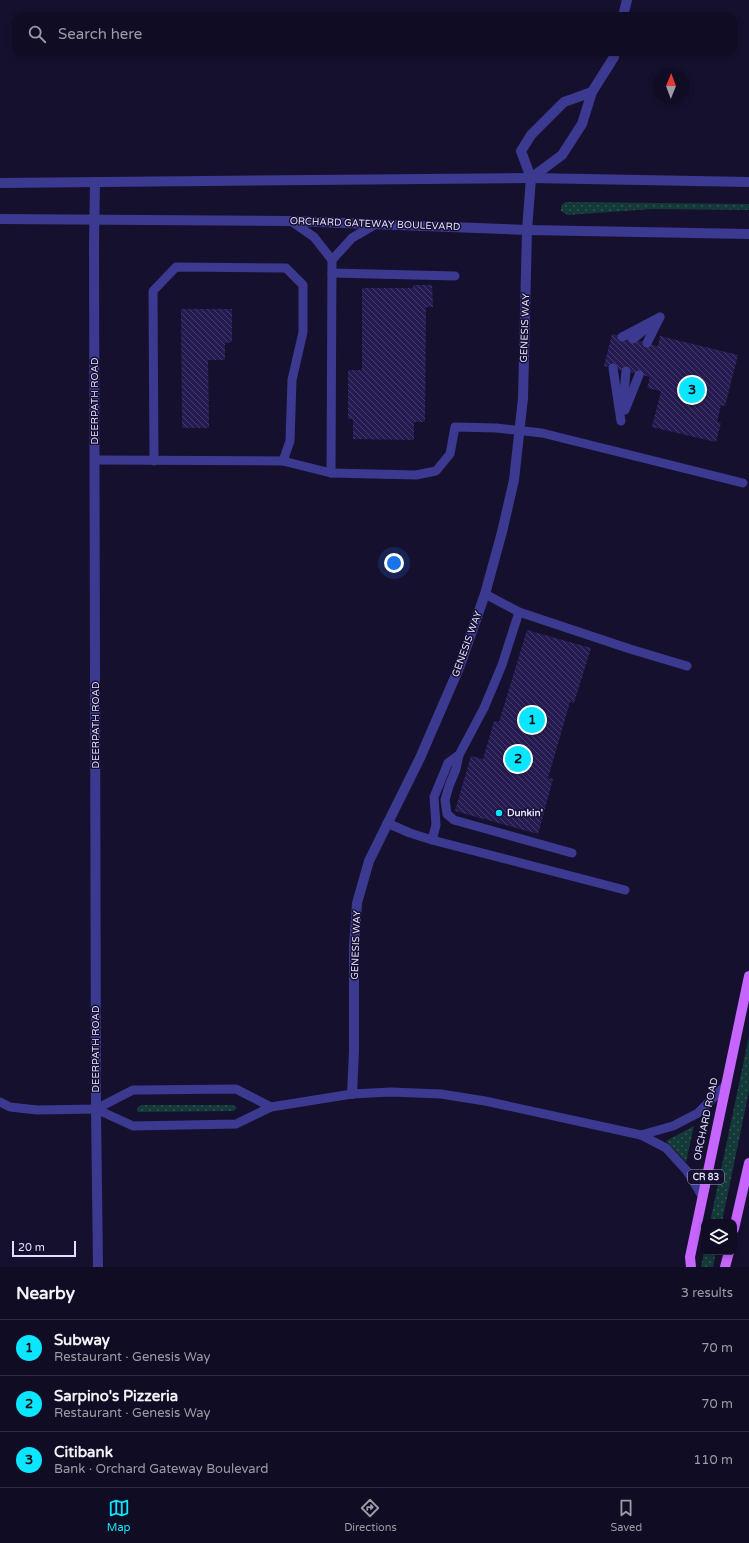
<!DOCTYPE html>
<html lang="en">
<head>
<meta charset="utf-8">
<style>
  body { margin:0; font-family:"Varela Round",sans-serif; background:#19152b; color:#f1f3f6 }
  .controls { position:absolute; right:12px; bottom:12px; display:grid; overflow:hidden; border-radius:8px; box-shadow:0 2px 6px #0003 }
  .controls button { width:36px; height:36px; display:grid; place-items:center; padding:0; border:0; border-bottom:1px solid #302c41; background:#100c23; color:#f1f3f6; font:20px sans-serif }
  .compass { position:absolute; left:653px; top:68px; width:36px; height:36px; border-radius:50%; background:#100c23; box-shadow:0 2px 6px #0003; rotate:1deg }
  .scale { position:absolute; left:12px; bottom:10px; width:64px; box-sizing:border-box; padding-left:4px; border:2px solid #e2deff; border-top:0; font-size:11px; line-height:14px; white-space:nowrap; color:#e2deff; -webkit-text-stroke:3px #16102f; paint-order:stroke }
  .you { position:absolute; left:394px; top:563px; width:14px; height:14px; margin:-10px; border:3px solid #fff; border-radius:50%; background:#1a73e8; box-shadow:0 0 0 6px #1a73e833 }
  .badge { display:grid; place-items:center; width:26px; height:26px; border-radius:50%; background:#0ae6ff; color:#111; font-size:13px; font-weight:700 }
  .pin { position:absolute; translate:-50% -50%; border:2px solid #fff; box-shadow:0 1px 4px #0006 }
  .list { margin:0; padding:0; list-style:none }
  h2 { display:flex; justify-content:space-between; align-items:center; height:52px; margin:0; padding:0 16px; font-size:17px }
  h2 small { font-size:13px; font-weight:400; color:#9c9ba6 }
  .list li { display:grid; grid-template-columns:26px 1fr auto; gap:12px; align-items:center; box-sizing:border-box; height:56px; padding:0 16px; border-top:1px solid #302c41 }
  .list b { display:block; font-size:15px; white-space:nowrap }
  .list p { margin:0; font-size:13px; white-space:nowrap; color:#9c9ba6 }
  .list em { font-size:13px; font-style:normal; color:#9c9ba6 }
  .icon { flex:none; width:22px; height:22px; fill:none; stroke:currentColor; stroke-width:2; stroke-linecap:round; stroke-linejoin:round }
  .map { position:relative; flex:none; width:749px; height:1267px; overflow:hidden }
  .search { position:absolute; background:#100c23; box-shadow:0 2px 6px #0003; left:12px; right:12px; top:12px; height:44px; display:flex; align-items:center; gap:10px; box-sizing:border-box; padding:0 14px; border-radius:12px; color:#9c9ba6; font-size:15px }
  .sheet { height:220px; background:#100c23 }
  nav { display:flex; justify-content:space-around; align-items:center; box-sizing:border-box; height:56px; border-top:1px solid #302c41; background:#100c23; font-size:11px; color:#9c9ba6 }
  nav a { display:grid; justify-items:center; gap:2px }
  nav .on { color:#0ae6ff }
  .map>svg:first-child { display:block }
</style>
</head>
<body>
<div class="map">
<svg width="749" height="1267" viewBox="0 0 749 1267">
  <defs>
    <pattern id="grass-dots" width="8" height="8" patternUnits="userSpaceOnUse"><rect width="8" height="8" fill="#133938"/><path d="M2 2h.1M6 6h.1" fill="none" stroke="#355556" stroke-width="1.8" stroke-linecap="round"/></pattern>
    <pattern id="building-back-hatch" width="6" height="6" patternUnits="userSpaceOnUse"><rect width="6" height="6" fill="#261b51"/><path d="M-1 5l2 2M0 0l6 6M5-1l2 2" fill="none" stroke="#453c6b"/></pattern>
  </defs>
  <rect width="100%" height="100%" fill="#16102f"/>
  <!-- grass -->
  <g fill="url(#grass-dots)">
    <path d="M565 202 749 204V210L652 209 568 215 561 211V206Z"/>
    <path d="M749 1036V1091L722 1222H710Z"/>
    <path d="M141 1105H233L237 1108 235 1110 233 1111 139 1112 137 1111V1108Z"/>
    <path d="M694 1126 686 1162 666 1141Z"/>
    <path d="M704 1252H716L713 1267H701Z"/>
  </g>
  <!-- building -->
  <g fill="url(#building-back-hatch)">
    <path d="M413 285H432L433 307H426L425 422H414V440L353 439V419H348V370H362V288H413Z"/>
    <path d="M181 309H232V342L225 343V360H208L209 428H182Z"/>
    <path d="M612 334 658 346 660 336 738 355 725 406 721 405 717 422 721 423 716 442 652 427 661 391 647 388 650 377 604 366Z"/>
    <path d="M527 630 591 648 574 703 570 702 548 778 553 779 538 834 455 811 471 756 483 759 494 721 499 722Z"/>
  </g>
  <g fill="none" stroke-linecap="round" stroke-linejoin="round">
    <!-- service -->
    <g stroke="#3c3990" stroke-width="9">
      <path d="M291 221 314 237 332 260 331 473"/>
      <path d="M332 260 352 238 376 224"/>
      <path d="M332 273 455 276"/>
      <path d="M622 337 660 317"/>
      <path d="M633 339 647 328"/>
      <path d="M647 343 660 317"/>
      <path d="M613 368 621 421"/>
      <path d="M623 406 626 371"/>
      <path d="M625 410 639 375"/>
      <path d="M96 460 283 461 331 473 416 475 436 471 450 454 455 427 496 428 542 433 743 483"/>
      <path d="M154 461 153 291 176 267 286 268 303 285V332L292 380 290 441 283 461"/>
      <path d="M485 594 519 612 630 649 687 666"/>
      <path d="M459 755 456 769 449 786 445 800 447 814 454 820 572 853"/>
      <path d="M387 823 410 833 432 840 625 890"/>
      <path d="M432 840 436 825 434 797 448 763 459 755 484 708 502 665 519 612"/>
      <path d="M0 1102 10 1107 37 1110 96 1109 133 1126 236 1124 271 1107 352 1094 391 1092 441 1094 485 1101 641 1135 666 1148 687 1171 702 1196"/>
      <path d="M96 1109 133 1090H140L236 1089 271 1107"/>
      <path d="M641 1135 673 1126 698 1113 725 1086"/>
    </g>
    <!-- minor -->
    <g stroke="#3c3990" stroke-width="10">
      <path d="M95 182 94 245 96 1109 98 1267"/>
      <path d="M0 183 531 178"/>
      <path d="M0 219 291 221 527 230"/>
    </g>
    <!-- tertiary -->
    <g stroke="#3c3990" stroke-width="10">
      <path d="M623 16 627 0"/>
      <path d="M531 178 749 182"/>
      <path d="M531 178 562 155 582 124 592 92 614 57 615 52"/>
      <path d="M527 230 749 234"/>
      <path d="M352 1094 354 1051V946L357 903 369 861 420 758 459 668 485 594 502 532 514 480 523 398 527 230 531 178 521 151 531 135 564 102 592 92"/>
    </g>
    <!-- primary -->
    <g stroke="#c665ff" stroke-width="10">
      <path d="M734 1229 749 1163"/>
      <path d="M691 1267 690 1257 749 976"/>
      <path d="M725 1267 729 1252"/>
    </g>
  </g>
  <!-- markers -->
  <circle fill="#0ae6ff" stroke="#16102f" stroke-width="1.5" cx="499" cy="813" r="4"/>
  <g text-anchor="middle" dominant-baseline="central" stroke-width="3" stroke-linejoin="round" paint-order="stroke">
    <!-- shield labels -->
    <rect fill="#16102f" stroke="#a5a0c1" stroke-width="1" x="688" y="1170" width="36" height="14" rx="3"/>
    <g font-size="9" font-weight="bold" fill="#e2deff">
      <text x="706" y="1177">CR 83</text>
    </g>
    <!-- street labels -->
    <g font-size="10" fill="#e2deff" stroke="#16102f">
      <text transform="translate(375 224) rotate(2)">ORCHARD GATEWAY BOULEVARD</text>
      <text transform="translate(525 328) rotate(-88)">GENESIS WAY</text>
      <text transform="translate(95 401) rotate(-90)">DEERPATH ROAD</text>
      <text transform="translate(467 644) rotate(-70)">GENESIS WAY</text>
      <text transform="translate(96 725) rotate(-90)">DEERPATH ROAD</text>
      <text transform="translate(356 945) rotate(-88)">GENESIS WAY</text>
      <text transform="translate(96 1049) rotate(-90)">DEERPATH ROAD</text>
      <text transform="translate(706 1119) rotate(-78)">ORCHARD ROAD</text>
    </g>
    <!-- poi labels -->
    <g font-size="10" font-weight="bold" fill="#e2deff" stroke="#16102f" text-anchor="start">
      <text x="507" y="813">Dunkin'</text>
    </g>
  </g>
</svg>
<div class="controls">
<button><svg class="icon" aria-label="layers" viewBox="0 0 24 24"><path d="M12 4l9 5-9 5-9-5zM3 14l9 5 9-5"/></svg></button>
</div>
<svg class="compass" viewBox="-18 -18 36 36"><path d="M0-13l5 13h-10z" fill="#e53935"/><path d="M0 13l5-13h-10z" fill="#9c9ba6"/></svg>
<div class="scale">20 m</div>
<div class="you"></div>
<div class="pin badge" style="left:532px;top:720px">1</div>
<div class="pin badge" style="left:518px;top:759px">2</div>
<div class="pin badge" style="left:692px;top:390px">3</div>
<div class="search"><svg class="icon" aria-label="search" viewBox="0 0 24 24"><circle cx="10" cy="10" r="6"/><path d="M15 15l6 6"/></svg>Search here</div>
</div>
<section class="sheet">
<h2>Nearby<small>3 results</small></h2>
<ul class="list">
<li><span class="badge">1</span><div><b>Subway</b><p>Restaurant · Genesis Way</p></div><em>70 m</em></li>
<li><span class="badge">2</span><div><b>Sarpino's Pizzeria</b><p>Restaurant · Genesis Way</p></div><em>70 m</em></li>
<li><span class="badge">3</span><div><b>Citibank</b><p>Bank · Orchard Gateway Boulevard</p></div><em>110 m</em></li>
</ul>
</section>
<nav>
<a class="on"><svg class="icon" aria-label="map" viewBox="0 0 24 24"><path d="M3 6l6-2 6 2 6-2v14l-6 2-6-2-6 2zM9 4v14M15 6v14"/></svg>Map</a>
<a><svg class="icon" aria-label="directions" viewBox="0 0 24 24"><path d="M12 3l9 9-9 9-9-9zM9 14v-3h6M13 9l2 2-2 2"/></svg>Directions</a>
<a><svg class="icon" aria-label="saved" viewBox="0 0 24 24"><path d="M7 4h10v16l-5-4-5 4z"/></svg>Saved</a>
</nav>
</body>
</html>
